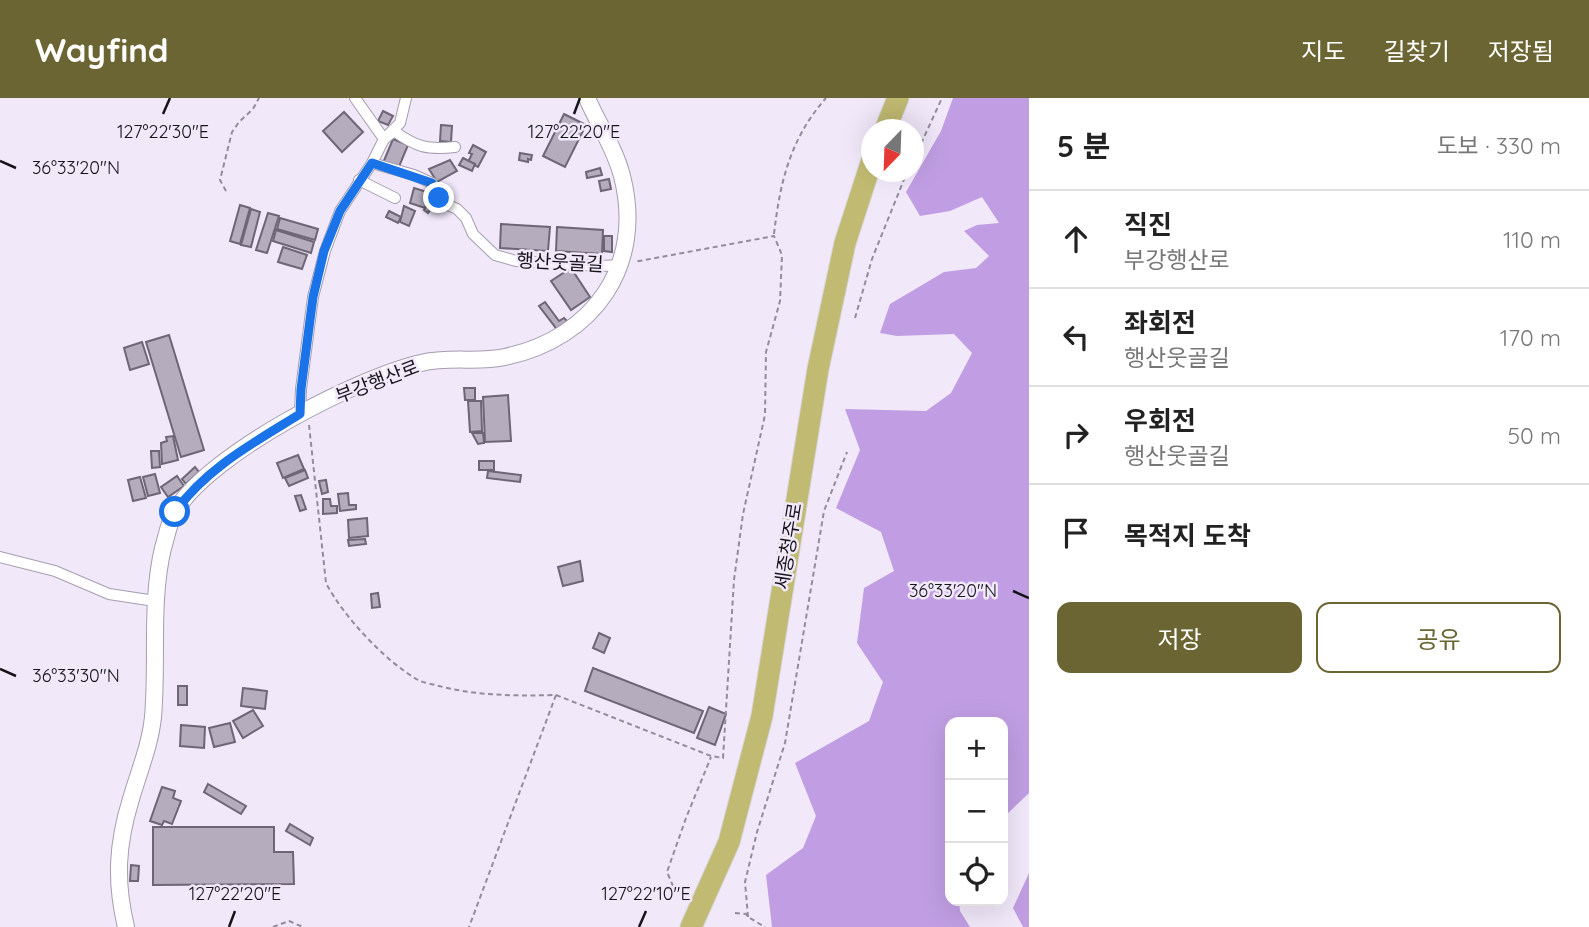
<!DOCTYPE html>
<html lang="ko">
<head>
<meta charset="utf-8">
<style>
  body { margin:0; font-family:Quicksand,"Noto Sans KR",sans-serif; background:#f2f2f2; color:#222 }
  .controls { position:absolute; right:21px; bottom:21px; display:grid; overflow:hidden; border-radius:14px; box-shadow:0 7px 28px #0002 }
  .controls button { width:63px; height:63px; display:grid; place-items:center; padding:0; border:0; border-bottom:2px solid #e0e0e0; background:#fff; color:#222; font:35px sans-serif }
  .compass { position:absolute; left:861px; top:21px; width:63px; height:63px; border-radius:50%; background:#fff; box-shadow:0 7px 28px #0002; rotate:203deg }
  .stop { position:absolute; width:21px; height:21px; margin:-16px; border:5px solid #1a73e8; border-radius:50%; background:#fff }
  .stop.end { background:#1a73e8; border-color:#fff; box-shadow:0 2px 7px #0008 }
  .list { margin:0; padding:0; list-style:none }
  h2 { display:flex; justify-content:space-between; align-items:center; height:91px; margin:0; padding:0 28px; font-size:30px }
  h2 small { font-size:23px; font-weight:400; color:#767676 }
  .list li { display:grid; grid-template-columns:46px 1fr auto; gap:21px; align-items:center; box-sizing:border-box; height:98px; padding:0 28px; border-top:2px solid #e0e0e0 }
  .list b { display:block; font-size:26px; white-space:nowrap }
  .list p { margin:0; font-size:23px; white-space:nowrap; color:#767676 }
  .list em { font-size:23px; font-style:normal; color:#767676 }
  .actions { display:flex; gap:14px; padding:21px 28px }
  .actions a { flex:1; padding:16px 0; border:2px solid #6a6532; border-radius:14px; text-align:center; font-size:24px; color:#6a6532 }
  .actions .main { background:#6a6532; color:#fff }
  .icon { flex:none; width:38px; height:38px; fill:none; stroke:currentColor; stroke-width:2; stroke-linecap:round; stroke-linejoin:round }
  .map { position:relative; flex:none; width:1029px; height:829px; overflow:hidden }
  header { display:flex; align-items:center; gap:42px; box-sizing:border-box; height:98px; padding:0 35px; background:#6a6532; color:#fff }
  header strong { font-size:33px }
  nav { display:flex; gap:38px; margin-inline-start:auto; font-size:24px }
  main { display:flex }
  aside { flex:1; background:#fff }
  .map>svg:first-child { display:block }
</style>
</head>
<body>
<header>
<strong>Wayfind</strong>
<nav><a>지도</a><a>길찾기</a><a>저장됨</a></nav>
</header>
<main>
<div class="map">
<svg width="1029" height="829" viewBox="0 0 1029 829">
  <rect width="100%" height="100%" fill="#f1e8fa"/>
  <!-- forest -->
  <g fill="#c19ee3">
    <path d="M953 0H1029V695L1003 720V624H950V803H959L960 813 970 829H772L766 777 803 750 816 718 795 665 869 623 883 584 857 545 864 490 894 473 881 434 836 410 860 352 845 311 926 313 951 295 972 255 954 236 897 238 880 235 890 206 944 174 976 170 989 158 964 133 977 127 999 125 982 99 950 113 920 118 906 94 941 33Z"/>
    <path d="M1029 775V829H1023L1013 810Z"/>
  </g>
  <!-- building -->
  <g fill="#b5acbe" stroke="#6e6676" stroke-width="2">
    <path d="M383 13 393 18 388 27 378 23Z"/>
    <path d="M344 14 363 34 342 54 323 33Z"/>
    <path d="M564 16 586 27 565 69 543 58Z"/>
    <path d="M441 27 452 28 451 44 440 43Z"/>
    <path d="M393 41 408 47 398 71 383 65Z"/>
    <path d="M473 47 486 54 478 69 468 64 472 56 469 55Z"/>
    <path d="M520 55 532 57 531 62 528 61V64L519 62Z"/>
    <path d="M463 60 475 66 472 73 459 67Z"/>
    <path d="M450 62 457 73 437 84 429 71Z"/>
    <path d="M600 70 602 77 587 80 586 74Z"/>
    <path d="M609 81 611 91 601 93 599 83Z"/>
    <path d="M414 90 430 95 425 110 410 105Z"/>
    <path d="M432 99 436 102 428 115 424 112Z"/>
    <path d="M240 107 250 110 240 146 230 143Z"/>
    <path d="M404 108 415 113 409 128 400 124Z"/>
    <path d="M251 111 260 114 251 149 241 147Z"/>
    <path d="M389 113 401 119 398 125 386 119Z"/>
    <path d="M268 115 279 118 267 155 256 152Z"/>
    <path d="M280 120 318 131 315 142 277 131Z"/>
    <path d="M501 126 550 129 548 153 500 150Z"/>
    <path d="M557 129 603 132 602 156 556 153Z"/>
    <path d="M276 132 314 144 311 155 273 143Z"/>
    <path d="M604 138H612V154L604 153Z"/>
    <path d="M283 149 307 157 302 171 278 164Z"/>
    <path d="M571 170 590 199 571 212 551 183Z"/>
    <path d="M545 204 559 223 564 220 570 226 559 234 539 208Z"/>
    <path d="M169 237 204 352 181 359 146 244Z"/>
    <path d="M142 244 149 266 130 272 124 250Z"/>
    <path d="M464 290H475V302H465Z"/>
    <path d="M508 297 511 343 485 344 483 299Z"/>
    <path d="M468 303H481L482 333 470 334Z"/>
    <path d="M472 335H483L484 345 478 346Z"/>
    <path d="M173 338 178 362 162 366 161 345 167 343 166 339Z"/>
    <path d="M151 353H159L160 369 152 370Z"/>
    <path d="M298 357 304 371 283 380 277 365Z"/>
    <rect x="479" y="363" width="15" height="9"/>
    <path d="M195 369 199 374 186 386 182 381Z"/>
    <path d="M305 372 308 380 289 388 285 380Z"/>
    <path d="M488 373 521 377 520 384 487 380Z"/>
    <path d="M155 376 160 395 148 398 143 379Z"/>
    <path d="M177 378 184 388 168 399 161 389Z"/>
    <path d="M140 379 146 400 133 403 128 382Z"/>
    <path d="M326 382 328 394 322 396 319 383Z"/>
    <path d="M348 395 349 407H356V411L340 413 338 396Z"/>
    <path d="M301 397 306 411 300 413 295 398Z"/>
    <path d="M323 401H330L331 408H337V415L323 416Z"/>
    <path d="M367 420 368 438 349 440 348 422Z"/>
    <path d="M365 441 366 446 349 448 348 442Z"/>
    <path d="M580 463 583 483 563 488 558 469Z"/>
    <path d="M378 495 380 509 372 510 371 496Z"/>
    <path d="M599 535 610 540 604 555 593 550Z"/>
    <path d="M593 570 703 613 694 635 585 593Z"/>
    <rect x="178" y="588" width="9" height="19"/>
    <path d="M243 590 267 593 265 611 241 608Z"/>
    <path d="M709 609 726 616 715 647 697 640Z"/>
    <path d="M253 612 263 628 243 640 233 623Z"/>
    <path d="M230 625 235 644 214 649 209 630Z"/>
    <path d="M181 627 205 629 204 650 180 648Z"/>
    <path d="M208 686 246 708 241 716 204 694Z"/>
    <path d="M162 689 175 693 173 700 181 703 172 726 164 723 162 727 150 723Z"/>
    <path d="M290 726 313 740 310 747 286 733Z"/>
    <path d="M153 729H274V754H293L294 786 153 787Z"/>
    <path d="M131 767 139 768 138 783H130Z"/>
  </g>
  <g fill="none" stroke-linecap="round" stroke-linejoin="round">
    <defs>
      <g id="street">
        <path d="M355 0 384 41 394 33C416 49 427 52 455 49"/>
        <path d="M372 65 414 77 432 85 439 100 448 107 457 111 466 120 473 136 495 157 516 163 601 168 620 167"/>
        <path d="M359 82 395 100"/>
        <path d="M300 315 301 291 313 199 325 153 340 113 372 65 384 41 400 25 406 0"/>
        <path d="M0 459 55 473 109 496 155 503"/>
      </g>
      <path id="secondary" d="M126 829C115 783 117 746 131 701 139 673 150 648 153 619 158 562 150 505 163 450 167 437 169 423 176 412 211 355 356 280 421 265 449 258 478 265 505 259 594 240 645 167 622 78 615 50 598 26 587 0"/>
      <g id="highway">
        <path d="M885 32 898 0"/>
        <path d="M691 829 729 744 762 618 818 271 845 145 872 62"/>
      </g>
    </defs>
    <!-- street casing -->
    <use href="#street" stroke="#a69daf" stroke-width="12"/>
    <!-- secondary casing -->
    <use href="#secondary" stroke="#a69daf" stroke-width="18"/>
    <!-- highway casing -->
    <use href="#highway" stroke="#d5d5d6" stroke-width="23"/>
    <!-- path -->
    <g stroke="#938d9a" stroke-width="2" stroke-dasharray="5 3.5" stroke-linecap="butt">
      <path d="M914 61 942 0"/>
      <path d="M226 93 220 82 232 34 239 24 253 11 259 0"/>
      <path d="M774 136C780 84 790 41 826 0"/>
      <path d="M855 220 872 161 907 74"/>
      <path d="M309 327 326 485C343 518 385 563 418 582 424 585 432 586 439 588 478 598 516 598 556 597L469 829"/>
      <path d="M556 597 711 658 723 660 734 482 743 416 765 317 766 254 780 203 782 157 774 138 634 164"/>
      <path d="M689 795 673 788 667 774 686 720 711 659"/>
      <path d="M735 815 746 816 748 819 765 829"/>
      <path d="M748 819 745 784 757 734 785 645 824 413 847 354"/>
      <path d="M273 829 289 823 303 829"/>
    </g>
    <!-- street -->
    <use href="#street" stroke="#fff" stroke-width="10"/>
    <!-- secondary -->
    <use href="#secondary" stroke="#fff" stroke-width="16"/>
    <!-- highway -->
    <use href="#highway" stroke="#c1ba72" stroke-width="21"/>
  </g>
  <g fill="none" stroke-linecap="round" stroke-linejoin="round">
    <!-- route -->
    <path stroke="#1a73e8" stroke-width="9" d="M175 414C206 370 255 344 300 316L301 291 313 199 324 153 340 113 372 65 432 85 439 100"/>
  </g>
  <!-- ticks -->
  <path fill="none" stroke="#161319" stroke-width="2.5" d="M163 16 170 0M574 16 580 0M0 63 16 70M1013 493 1029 500M0 571 16 578M229 829 235 813M639 829 646 813"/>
  <g text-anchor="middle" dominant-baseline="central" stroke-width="5" stroke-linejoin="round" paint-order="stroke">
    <!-- street labels -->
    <g font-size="19" fill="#161319" stroke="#f1e8fa">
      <text transform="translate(560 164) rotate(3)">행산웃골길</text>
      <text transform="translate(377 283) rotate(-21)">부강행산로</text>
      <text transform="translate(788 448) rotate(-81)">세종청주로</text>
    </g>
  </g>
  <g font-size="18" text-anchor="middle" fill="#161319" stroke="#f1e8fa" stroke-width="5" stroke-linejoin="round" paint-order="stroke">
    <text x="163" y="40">127°22'30"E</text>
    <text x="574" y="40">127°22'20"E</text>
    <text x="76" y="76">36°33'20"N</text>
    <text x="953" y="499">36°33'20"N</text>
    <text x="76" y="584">36°33'30"N</text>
    <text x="235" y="802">127°22'20"E</text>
    <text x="646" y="802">127°22'10"E</text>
  </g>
</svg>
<div class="controls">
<button>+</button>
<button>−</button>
<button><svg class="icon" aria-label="locate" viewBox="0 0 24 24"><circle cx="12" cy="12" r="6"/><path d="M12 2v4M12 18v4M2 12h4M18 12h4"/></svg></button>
</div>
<svg class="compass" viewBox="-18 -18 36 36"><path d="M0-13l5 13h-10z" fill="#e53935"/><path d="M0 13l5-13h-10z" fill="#767676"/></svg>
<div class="stop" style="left:175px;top:414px"></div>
<div class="stop end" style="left:439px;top:100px"></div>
</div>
<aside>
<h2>5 분<small>도보 · 330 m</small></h2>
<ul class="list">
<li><svg class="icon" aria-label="ahead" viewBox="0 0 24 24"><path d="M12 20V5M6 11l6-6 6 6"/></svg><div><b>직진</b><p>부강행산로</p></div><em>110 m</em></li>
<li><svg class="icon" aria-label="left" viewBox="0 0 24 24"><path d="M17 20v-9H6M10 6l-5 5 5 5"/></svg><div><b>좌회전</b><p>행산웃골길</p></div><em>170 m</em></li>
<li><svg class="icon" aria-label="right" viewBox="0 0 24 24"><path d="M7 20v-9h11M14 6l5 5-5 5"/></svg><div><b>우회전</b><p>행산웃골길</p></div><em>50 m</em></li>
<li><svg class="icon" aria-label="arrive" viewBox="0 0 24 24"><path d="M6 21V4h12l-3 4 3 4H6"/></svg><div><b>목적지 도착</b></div></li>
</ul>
<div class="actions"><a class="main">저장</a><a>공유</a></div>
</aside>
</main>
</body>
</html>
